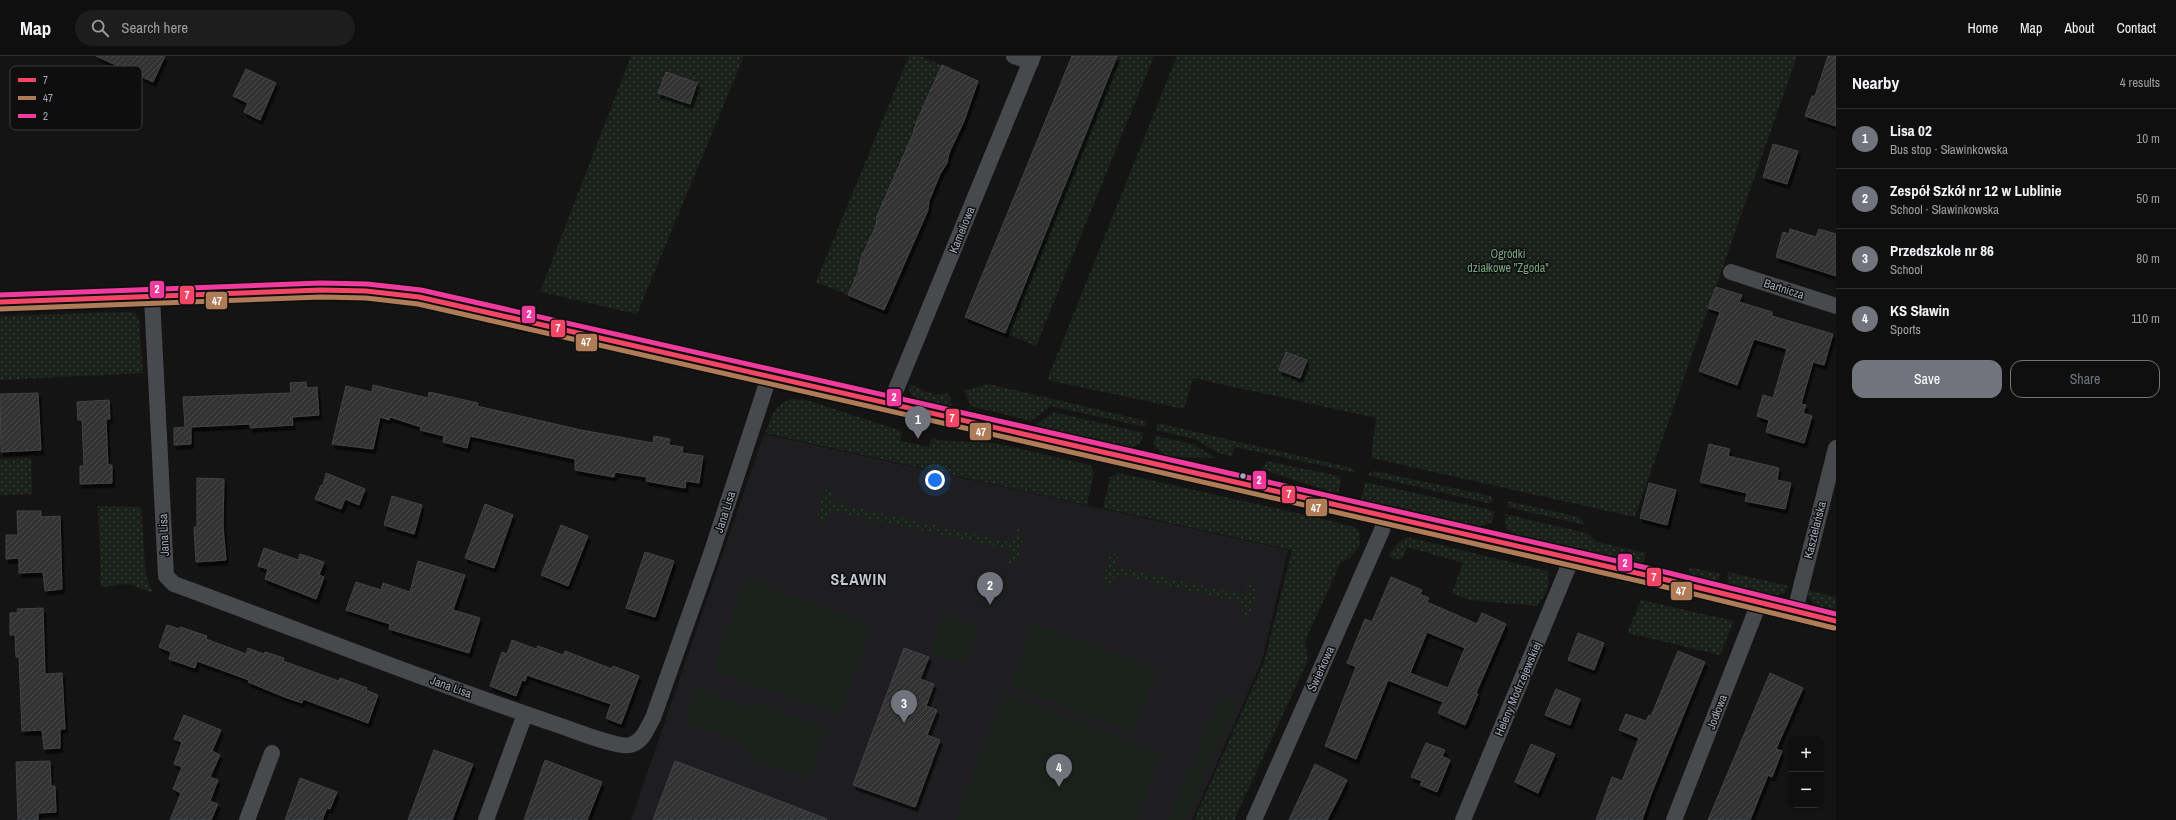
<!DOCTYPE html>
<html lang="en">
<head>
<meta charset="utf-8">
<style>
  body { margin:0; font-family:"Archivo Narrow",sans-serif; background:#1d1d1d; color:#f1f3f6 }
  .controls { position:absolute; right:12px; bottom:12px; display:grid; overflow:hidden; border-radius:8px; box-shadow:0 1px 3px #0004 }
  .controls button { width:36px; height:36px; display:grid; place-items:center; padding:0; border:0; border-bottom:1px solid #2f2f2f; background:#0f0f0f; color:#f1f3f6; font:20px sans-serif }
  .you { position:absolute; left:935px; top:424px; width:14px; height:14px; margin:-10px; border:3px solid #fff; border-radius:50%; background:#1a73e8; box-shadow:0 0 0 6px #1a73e833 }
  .badge { display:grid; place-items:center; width:26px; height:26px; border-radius:50%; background:#71747d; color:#fff; font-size:13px; font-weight:700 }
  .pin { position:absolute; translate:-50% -33px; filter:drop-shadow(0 1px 2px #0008) }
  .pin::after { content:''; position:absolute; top:21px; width:14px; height:12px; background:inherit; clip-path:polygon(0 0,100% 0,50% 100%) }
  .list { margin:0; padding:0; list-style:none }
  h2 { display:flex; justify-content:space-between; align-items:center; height:52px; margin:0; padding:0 16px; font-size:17px }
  h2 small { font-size:13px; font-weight:400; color:#9b9c9e }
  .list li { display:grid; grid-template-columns:26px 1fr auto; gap:12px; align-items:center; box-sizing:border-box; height:60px; padding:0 16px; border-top:1px solid #2f2f2f }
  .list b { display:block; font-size:15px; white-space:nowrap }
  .list p { margin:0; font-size:13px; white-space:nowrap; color:#9b9c9e }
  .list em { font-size:13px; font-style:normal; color:#9b9c9e }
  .actions { display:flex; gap:8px; padding:12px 16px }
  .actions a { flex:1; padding:9px 0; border:1px solid #71747d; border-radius:12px; text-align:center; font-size:14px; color:#71747d }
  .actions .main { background:#71747d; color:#fff }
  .icon { flex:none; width:22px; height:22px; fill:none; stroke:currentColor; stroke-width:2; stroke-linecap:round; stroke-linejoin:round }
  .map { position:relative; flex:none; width:1836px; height:764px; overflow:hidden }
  header { display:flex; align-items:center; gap:24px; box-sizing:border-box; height:56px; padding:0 20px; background:#0f0f0f; border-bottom:1px solid #2f2f2f }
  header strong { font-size:19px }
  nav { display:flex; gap:22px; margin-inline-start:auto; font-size:14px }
  .search { width:280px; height:36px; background:#1d1d1d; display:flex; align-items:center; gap:10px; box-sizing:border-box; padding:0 14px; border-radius:22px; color:#9b9c9e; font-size:15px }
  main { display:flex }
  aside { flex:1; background:#0f0f0f }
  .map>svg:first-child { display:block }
</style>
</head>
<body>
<header>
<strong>Map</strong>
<div class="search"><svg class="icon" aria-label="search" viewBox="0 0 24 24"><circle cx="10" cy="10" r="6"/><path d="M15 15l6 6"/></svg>Search here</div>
<nav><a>Home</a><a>Map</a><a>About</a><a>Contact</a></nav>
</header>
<main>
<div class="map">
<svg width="1836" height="764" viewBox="0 0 1836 764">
  <defs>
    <pattern id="grass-dots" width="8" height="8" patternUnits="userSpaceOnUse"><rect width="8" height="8" fill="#1a211b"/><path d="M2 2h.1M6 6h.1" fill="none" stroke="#383e3a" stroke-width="1.8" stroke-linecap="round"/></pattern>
    <pattern id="building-hatch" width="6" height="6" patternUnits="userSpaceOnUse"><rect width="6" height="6" fill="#313133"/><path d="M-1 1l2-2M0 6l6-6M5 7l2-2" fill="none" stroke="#4c4c4e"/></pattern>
    <filter id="shadow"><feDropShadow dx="2.5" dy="4.5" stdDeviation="0" flood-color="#0009"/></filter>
  </defs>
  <rect width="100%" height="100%" fill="#141414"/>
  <!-- built -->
  <path fill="#1e1e20" d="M764 378 1288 494 1262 605 1192 764H631Z"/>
  <!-- grass -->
  <g fill="url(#grass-dots)">
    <path d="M631 0H744L637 258 540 236Z"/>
    <path d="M909 0H919L942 9 848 239 816 226Z"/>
    <path d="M1117 0H1154L1036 290 1005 277Z"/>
    <path d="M1177 0H1797L1635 461 1371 402 1376 362 1193 322 1184 353 1047 324Z"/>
    <path d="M127 256 135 257 139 263 143 317 0 324V260Z"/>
    <path d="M909 328 935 339 949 337 952 349 950 350C936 347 907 348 909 328Z"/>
    <path d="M988 328 1147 365 1145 371 1051 350 1031 365 971 350 964 335Z"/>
    <path d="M792 343 806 344 902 375 900 385 929 391 932 382 944 385 994 387 1090 409 1094 416 1087 449 765 377C773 360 773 349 792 343Z"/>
    <path d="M1053 356 1143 377 1141 387 1130 392 1034 370Z"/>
    <path d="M1157 367 1352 412 1357 417 1234 391 1232 400 1218 397 1195 383 1156 374Z"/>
    <path d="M1155 380 1193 388 1216 402 1165 401 1154 389Z"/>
    <path d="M31 402 32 438 0 439V403Z"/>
    <path d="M1267 405 1339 420 1341 425 1338 438 1261 413Z"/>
    <path d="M1374 415 1491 440 1494 443 1491 447H1487L1366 419Z"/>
    <path d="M1119 417 1332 465 1357 472 1359 477 1360 489 1351 501 1341 506 1305 585 1308 604 1234 764H1194L1264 606 1292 494 1103 452 1110 421Z"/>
    <path d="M1365 426 1495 455 1492 466 1478 471 1361 444Z"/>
    <path d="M830 431H833L830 446 1013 487 1017 473H1019L1023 481 1019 503 1014 509H1008L1012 494 828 454 825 467H823L818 461 823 436Z"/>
    <path d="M1508 445 1579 461 1586 469 1507 451Z"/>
    <path d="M98 450 141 451 146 521 153 537 128 528 101 531Z"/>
    <path d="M1505 458 1587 477 1597 486 1646 497 1644 505 1638 508 1515 479 1506 472Z"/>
    <path d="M1407 481 1548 515C1551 530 1546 538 1537 550L1469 544 1452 537 1463 507 1407 491 1402 503H1393L1389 500C1393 490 1399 486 1407 481Z"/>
    <path d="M1117 496H1119L1116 511 1245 539 1249 525 1252 526C1259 535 1253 557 1244 562L1241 561 1244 547 1115 518 1112 532H1108L1104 525V522L1109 502Z"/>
    <path d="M1689 511 1721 518 1716 526 1690 520Z"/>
    <path d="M1728 516 1789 530 1784 538 1774 539 1729 529 1727 522Z"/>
    <path d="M1807 534 1836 541V554C1822 551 1809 551 1807 534Z"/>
    <path d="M1641 544 1734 565 1720 599 1627 577Z"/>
  </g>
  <!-- park -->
  <g fill="#1a211b">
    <path d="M746 523 872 568 839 659 713 614Z"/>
    <path d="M944 558 978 570 964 608 930 596Z"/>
    <path d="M1034 567 1158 614 1134 677 1010 629Z"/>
    <path d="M697 632 754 654 757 647 828 673 808 723 749 700 742 688 684 666Z"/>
    <path d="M1004 638 1162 698 1137 764H956Z"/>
    <path d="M1222 639 1237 646 1185 764H1167Z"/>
  </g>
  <!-- building -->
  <g fill="url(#building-hatch)" stroke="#424448" fill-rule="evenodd" filter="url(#shadow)">
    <path d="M96 0H165L153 26Z"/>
    <path d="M1072 0H1117L1005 277 965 261Z"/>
    <path d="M1828 0H1836V70L1805 60 1812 40H1815Z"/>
    <path d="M942 9 978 25 964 65 949 97 947 107 940 118 929 145 928 154 884 254 848 239 858 216 861 202 876 170 877 160 913 78 916 67Z"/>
    <path d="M246 13 276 27 260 64 244 56 248 47 233 40Z"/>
    <path d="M666 16 697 27 690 48 658 37Z"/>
    <path d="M1773 88 1798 95 1787 128 1763 121Z"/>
    <path d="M1790 173 1816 181 1819 173 1836 178V220L1776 201 1783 176 1789 178Z"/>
    <path d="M1716 231 1742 239 1739 246 1772 256V260L1833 278 1824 309 1813 306 1801 348 1806 349 1803 357 1812 360 1804 387 1766 376 1769 364 1757 360 1763 339 1773 342 1787 293 1754 283 1737 329 1699 315 1720 256 1708 252Z"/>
    <path d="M1286 296 1307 304 1300 322 1279 314Z"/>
    <path d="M306 326 307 332 317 331 319 359 292 361 293 369 250 372V368L191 371V388L174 389V372L185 371 183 341 291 337 290 327Z"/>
    <path d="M373 329 428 342 429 336 478 347 477 350 581 374 653 387 654 380 670 383 669 389 683 391 682 397 703 400 699 427 686 425 685 432 646 425 647 421 615 416 614 421 575 414V403L470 380 467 392 443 386 444 380 420 374 421 371 390 361 389 364 380 361 373 393 332 388 346 330 372 336Z"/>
    <path d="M38 337 41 394 1 396 0 338Z"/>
    <path d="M109 344 110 363H106L108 409H112V427L80 428V410H84L82 364H78L77 346Z"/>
    <path d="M1709 388 1730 393 1728 400 1779 412 1777 424 1791 427 1785 453 1745 445 1747 437 1700 426Z"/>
    <path d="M326 417 365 433 359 449 345 443 341 453 315 443 321 429H323Z"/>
    <path d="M197 422 224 423 223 470 226 504 196 506 194 471H197Z"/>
    <path d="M1649 427 1676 434 1667 469 1640 462Z"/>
    <path d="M392 440 422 449 414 478 384 469Z"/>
    <path d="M485 448 513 459 494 512 465 502Z"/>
    <path d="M17 455H41V461L60 460 62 533 45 535 43 516 19 517V502L6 503V479H18Z"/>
    <path d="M561 469 588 480 568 530 541 519Z"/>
    <path d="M264 492 298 504 300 498 324 506 319 519 324 521 316 543 265 523 268 513 258 510Z"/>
    <path d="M645 496 674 505 655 561 626 552Z"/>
    <path d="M418 505 465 519 453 554 480 562 469 597 389 573 390 568 346 554 356 526 381 534 383 527 410 536Z"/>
    <path d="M1391 521 1422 534 1420 538 1429 542 1427 546 1477 568 1482 557 1506 568 1476 637 1478 638 1465 669 1438 657 1443 646 1388 624 1356 703 1325 690 1356 611 1347 607 1365 563 1372 566ZM1427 576 1465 592 1448 632 1410 617Z"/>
    <path d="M43 552 45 618 62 617 65 673H60V692L44 693 42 674 22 675 19 601H16L15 579H10V557H18L17 553Z"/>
    <path d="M167 569 179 573 180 571 207 580 206 583 246 598 248 592 264 598 265 596 284 602 283 605 339 625 340 622 367 632 366 634 378 639 368 667 303 643 302 647 287 642 248 626 249 624 197 605 195 612 169 603 171 596 159 591Z"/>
    <path d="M1578 577 1604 587 1594 614 1568 604Z"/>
    <path d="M512 584 536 593 538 590 563 599 565 595 612 613 613 610 639 620 621 668 606 662 611 648 527 619 525 625 522 624 516 640 490 630 502 596 507 598Z"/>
    <path d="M904 592 929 601 920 623 934 628 926 650 937 654 927 679 940 684 915 751 853 729Z"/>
    <path d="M1678 595 1705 606 1652 736 1642 764H1596L1612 721 1622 725 1639 682 1619 674 1626 658 1646 665 1649 659 1651 660Z"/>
    <path d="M1770 617 1803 632 1776 693 1782 695 1772 721 1768 719 1750 764H1708Z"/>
    <path d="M1556 633 1580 643 1570 669 1545 659Z"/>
    <path d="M184 659 221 674 212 695 220 699 210 721 218 724 210 745 218 748 211 764H170L181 737 173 733 182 711 174 708 182 686 174 683Z"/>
    <path d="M1426 687 1445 694 1442 700 1450 704 1437 736 1420 729 1422 725 1411 721Z"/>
    <path d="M1531 688 1555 698 1538 737 1515 726Z"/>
    <path d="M434 694 473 708 452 764H408Z"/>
    <path d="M545 704 602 726 587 764H524Z"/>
    <path d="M50 705 51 730H55L56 756 38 757V764H18L16 706Z"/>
    <path d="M675 705 827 763 826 764H653Z"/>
    <path d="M1315 708 1347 724 1339 741 1327 764H1289Z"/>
    <path d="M300 722 337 736 330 753 327 752 322 764H285Z"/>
  </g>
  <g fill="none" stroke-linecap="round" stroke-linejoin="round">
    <!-- minor -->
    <g stroke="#47494d" stroke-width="16">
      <path d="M1014 0 1031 6"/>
      <path d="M1731 216 1836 250"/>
      <path d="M152 241 166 520 174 528C302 575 429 626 558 669 573 674 617 692 630 689 643 686 647 672 653 662L710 501 769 321"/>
      <path d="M890 348 1033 0"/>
      <path d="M1795 555 1836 392"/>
      <path d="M247 764 272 697"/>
      <path d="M486 764 525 658"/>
      <path d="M1254 764 1382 474 1385 461"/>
      <path d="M1463 764 1572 502"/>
      <path d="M1674 764 1759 547"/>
    </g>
    <!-- tertiary -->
    <path stroke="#47494d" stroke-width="20" d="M0 246 321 234 366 235 419 241 1663 523 1836 565"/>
    <defs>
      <path id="bus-1" d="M0 246 321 234 366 235 419 241 1663 523 1836 565"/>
      <path id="bus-2" d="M0 253 321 241 366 242 418 248 1661 530 1834 572"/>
      <path id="bus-3" d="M0 239 321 227 367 228 421 234 1665 516 1836 558"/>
    </defs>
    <!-- bus-1 casing -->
    <use href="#bus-1" stroke="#0e0e0f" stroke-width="8"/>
    <!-- bus-2 casing -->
    <use href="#bus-2" stroke="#0e0e0f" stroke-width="8"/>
    <!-- bus-3 casing -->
    <use href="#bus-3" stroke="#0e0e0f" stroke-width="8"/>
    <!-- bus-1 -->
    <use href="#bus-1" stroke="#f34667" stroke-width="5"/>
    <!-- bus-2 -->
    <use href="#bus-2" stroke="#b07c57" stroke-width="5"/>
    <!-- bus-3 -->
    <use href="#bus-3" stroke="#f13a9d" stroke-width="5"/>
  </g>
  <!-- markers -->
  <circle fill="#a3a8b6" stroke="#0e0e0f" stroke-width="1.5" cx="1243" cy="420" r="3.5"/>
  <g text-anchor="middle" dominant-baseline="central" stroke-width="3" stroke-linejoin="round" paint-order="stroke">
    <!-- street labels -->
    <g font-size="12" fill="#a3a8b6" stroke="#0e0e0f">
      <text transform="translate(962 174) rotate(-68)">Kameliowa</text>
      <text transform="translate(1784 233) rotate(18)">Bartnicza</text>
      <text transform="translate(725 456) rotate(-72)">Jana Lisa</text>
      <text transform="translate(1815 474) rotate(-76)">Kasztelańska</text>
      <text transform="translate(164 479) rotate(-93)">Jana Lisa</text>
      <text transform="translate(1321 613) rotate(-66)">Świerkowa</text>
      <text transform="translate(451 631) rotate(20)">Jana Lisa</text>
      <text transform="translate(1518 633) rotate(-67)">Heleny Modrzejewskiej</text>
      <text transform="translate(1717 656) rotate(-69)">Jodłowa</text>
    </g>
    <!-- park labels -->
    <g font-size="12" fill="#79a27f" stroke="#0e0e0f">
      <text x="1508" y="198">Ogródki<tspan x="1508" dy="14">działkowe "Zgoda"</tspan></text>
    </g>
    <!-- district labels -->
    <g font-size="16" font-weight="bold" letter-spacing="1" fill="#c5c7d2" stroke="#0e0e0f">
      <text x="859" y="523">SŁAWIN</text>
    </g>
  </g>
  <!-- legend -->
  <rect x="10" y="10" width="132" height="64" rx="6" fill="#0e0e0f" stroke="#3b3c41" stroke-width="1"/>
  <rect x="18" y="22" width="18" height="4" fill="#f34667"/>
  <rect x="18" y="40" width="18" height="4" fill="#b07c57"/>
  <rect x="18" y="58" width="18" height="4" fill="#f13a9d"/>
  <g font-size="11" fill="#a3a8b6">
    <text x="43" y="28">7</text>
    <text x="43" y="46">47</text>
    <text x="43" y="64">2</text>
  </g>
  <g stroke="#0e0e0f" stroke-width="1.5">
    <rect x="149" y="224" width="16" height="19" rx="4" fill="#f13a9d"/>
    <rect x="179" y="229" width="16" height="20" rx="4" fill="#f34667"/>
    <rect x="205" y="235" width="23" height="19" rx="4" fill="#b07c57"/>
    <rect x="521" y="249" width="15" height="19" rx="4" fill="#f13a9d"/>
    <rect x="550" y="263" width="16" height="19" rx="4" fill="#f34667"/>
    <rect x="575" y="277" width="23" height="19" rx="4" fill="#b07c57"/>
    <rect x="886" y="332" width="16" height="19" rx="4" fill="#f13a9d"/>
    <rect x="945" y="352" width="15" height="20" rx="4" fill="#f34667"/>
    <rect x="969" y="366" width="23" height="19" rx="4" fill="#b07c57"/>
    <rect x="1252" y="414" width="15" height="20" rx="4" fill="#f13a9d"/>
    <rect x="1281" y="429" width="15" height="19" rx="4" fill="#f34667"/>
    <rect x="1305" y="442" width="23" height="19" rx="4" fill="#b07c57"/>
    <rect x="1617" y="497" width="16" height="19" rx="4" fill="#f13a9d"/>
    <rect x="1646" y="511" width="16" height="20" rx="4" fill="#f34667"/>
    <rect x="1670" y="525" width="23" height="20" rx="4" fill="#b07c57"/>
  </g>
  <g font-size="11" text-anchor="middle" font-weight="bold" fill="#fff">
    <text x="157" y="237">2</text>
    <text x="187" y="243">7</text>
    <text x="217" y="249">47</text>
    <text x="529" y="262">2</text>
    <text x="558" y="276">7</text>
    <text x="586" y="290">47</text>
    <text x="894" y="345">2</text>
    <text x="952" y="366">7</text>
    <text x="981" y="380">47</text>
    <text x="1259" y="428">2</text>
    <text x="1289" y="442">7</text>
    <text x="1316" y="456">47</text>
    <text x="1625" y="511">2</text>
    <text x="1654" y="525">7</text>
    <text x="1681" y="539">47</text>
  </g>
</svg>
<div class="controls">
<button>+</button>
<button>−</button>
</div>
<div class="you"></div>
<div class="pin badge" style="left:918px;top:383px">1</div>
<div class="pin badge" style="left:990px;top:549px">2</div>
<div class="pin badge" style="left:904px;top:667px">3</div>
<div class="pin badge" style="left:1059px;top:731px">4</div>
</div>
<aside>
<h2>Nearby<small>4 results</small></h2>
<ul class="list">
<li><span class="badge">1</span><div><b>Lisa 02</b><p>Bus stop · Sławinkowska</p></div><em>10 m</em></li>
<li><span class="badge">2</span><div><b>Zespół Szkół nr 12 w Lublinie</b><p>School · Sławinkowska</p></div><em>50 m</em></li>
<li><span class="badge">3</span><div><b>Przedszkole nr 86</b><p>School</p></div><em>80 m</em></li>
<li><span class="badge">4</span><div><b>KS Sławin</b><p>Sports</p></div><em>110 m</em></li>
</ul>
<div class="actions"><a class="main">Save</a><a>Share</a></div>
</aside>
</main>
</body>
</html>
